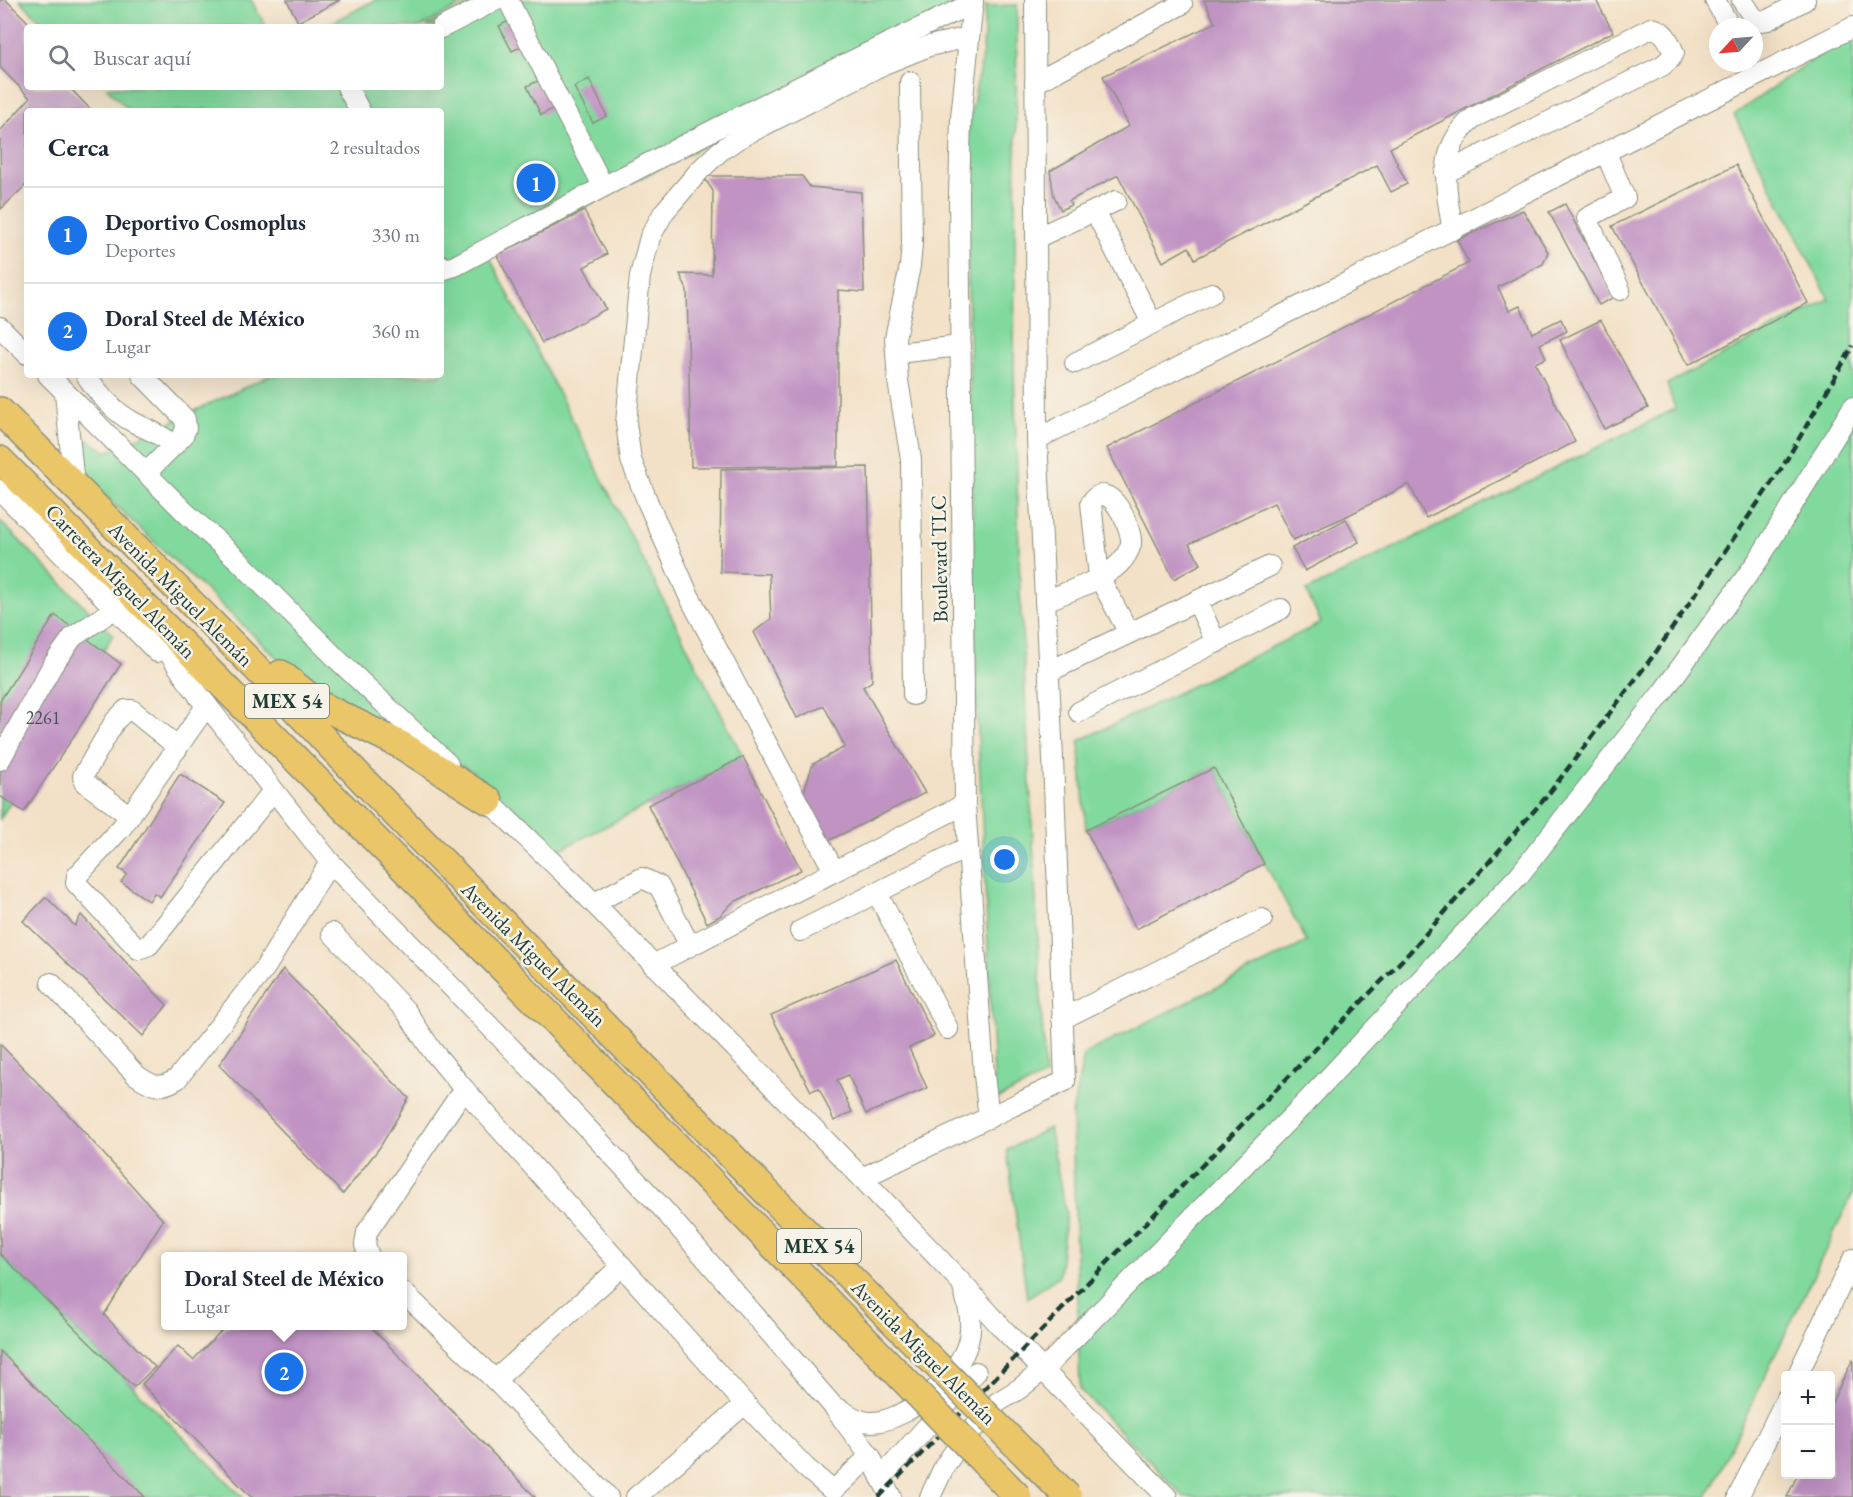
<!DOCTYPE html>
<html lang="es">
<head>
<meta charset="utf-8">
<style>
  body { margin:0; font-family:"EB Garamond",serif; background:#f6f6f7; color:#1f2937 }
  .controls { position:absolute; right:18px; bottom:18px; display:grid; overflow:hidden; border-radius:6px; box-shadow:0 6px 24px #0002 }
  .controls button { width:54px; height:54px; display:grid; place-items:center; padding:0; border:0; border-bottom:2px solid #e0e1e3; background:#fff; color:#1f2937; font:30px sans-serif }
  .compass { position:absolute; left:1709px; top:18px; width:54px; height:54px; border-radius:50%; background:#fff; box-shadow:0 6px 24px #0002; rotate:244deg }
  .you { position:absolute; left:1005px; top:860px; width:21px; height:21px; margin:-15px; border:4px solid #fff; border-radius:50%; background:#1a73e8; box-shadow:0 0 0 9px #1a73e833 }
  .badge { display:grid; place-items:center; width:39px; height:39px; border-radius:50%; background:#1a73e8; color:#fff; font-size:20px; font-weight:700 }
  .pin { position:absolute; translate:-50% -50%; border:3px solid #fff; box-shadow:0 2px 6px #0006 }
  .popup { position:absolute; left:161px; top:1252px; width:246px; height:78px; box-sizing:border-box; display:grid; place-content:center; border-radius:6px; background:#fff; filter:drop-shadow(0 2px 4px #0005); font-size:20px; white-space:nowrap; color:#747a83 }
  .popup b { font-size:22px; color:#1f2937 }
  .popup::after { content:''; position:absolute; left:50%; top:100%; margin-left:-12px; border:12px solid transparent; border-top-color:#fff }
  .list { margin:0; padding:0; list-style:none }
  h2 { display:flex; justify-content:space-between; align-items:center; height:78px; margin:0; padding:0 24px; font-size:26px }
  h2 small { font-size:20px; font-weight:400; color:#747a83 }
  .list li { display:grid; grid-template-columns:39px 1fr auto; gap:18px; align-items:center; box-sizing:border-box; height:96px; padding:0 24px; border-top:2px solid #e0e1e3 }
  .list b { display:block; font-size:22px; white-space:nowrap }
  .list p { margin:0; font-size:20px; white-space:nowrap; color:#747a83 }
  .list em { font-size:20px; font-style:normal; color:#747a83 }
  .icon { flex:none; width:33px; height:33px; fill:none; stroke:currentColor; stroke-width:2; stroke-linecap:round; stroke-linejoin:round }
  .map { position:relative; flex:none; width:1853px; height:1497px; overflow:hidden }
  .search { position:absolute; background:#fff; box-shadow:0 6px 24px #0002; left:24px; top:24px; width:420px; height:66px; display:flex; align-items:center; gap:15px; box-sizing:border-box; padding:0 21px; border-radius:6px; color:#747a83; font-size:22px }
  .panel { position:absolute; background:#fff; box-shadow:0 6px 24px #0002; left:24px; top:108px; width:420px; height:270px; border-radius:6px }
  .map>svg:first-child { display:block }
</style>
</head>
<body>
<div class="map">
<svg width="1853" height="1497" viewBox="0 0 1853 1497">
  <rect width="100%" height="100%" fill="#f7f3e8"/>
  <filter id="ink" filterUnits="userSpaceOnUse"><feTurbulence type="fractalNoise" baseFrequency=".0167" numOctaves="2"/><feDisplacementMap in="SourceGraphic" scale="12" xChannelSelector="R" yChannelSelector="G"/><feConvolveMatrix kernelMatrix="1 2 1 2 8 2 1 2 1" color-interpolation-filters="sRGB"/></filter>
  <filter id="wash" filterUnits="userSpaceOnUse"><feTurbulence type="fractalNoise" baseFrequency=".008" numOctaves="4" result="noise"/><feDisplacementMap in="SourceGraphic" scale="24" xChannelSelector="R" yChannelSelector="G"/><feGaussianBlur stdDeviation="1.35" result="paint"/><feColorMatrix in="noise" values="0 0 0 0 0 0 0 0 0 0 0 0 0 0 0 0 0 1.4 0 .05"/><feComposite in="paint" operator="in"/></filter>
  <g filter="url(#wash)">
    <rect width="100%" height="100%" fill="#f3e1c7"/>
    <!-- green -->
    <g fill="#81d99e" stroke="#508b69" stroke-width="1.5">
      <path d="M20 0H251L266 27H47Z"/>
      <path d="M375 0H470L421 27H324Z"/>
      <path d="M479 0H949L948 20 489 256 743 757 553 853 472 771 321 699 79 471 78 434 107 452 271 375H441V111H207L206 109 201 111H130L106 87H441V27H426Z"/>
      <path d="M1017 5 1014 367 1020 590 1045 1076 995 1100 977 713 965 146 983 51 985 6Z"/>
      <path d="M1853 31V1193L1707 1497H1184L1080 1390 1072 1114 1084 1054 1307 942 1214 768 1086 830 1079 741 1321 623 1306 591 1675 409 1667 384 1829 299 1734 115Z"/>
      <path d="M0 521 113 635 0 819Z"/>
      <path d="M1049 1128 1066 1213 1059 1276 1027 1298 1007 1150Z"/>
      <path d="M0 1254 243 1497H0Z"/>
    </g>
    <g id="blocks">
      <!-- building -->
      <g fill="#c093c3">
        <path d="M0 0H6L33 27H27V87H69L92 111H27V184L1 209 0 131 30 98 0 67Z"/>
        <path d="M287 0H340L298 22Z"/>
        <path d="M1204 0H1596L1613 32 1390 148 1407 184 1391 192 1377 165 1195 259 1189 247 1163 262 1118 175 1069 201 1071 205 1061 210 1054 196 1050 171 1129 126 1103 76 1215 23Z"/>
        <path d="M516 17 529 43 512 51 499 26Z"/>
        <path d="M542 79 556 107 541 115 527 86Z"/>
        <path d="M589 79 607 116 593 123 574 87Z"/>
        <path d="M1736 165 1808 303 1688 365 1612 226Z"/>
        <path d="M703 176H802L810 187 861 192 864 292 838 290V466L691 467 687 290 680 274 712 275 713 191Z"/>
        <path d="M1565 204 1614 297 1599 305 1549 212Z"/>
        <path d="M1523 210 1548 252 1543 264 1498 287 1509 311 1520 306 1532 333 1561 319 1567 331 1540 344 1546 358 1535 363 1575 442 1426 518 1409 484 1345 517 1293 540 1274 503 1189 544 1201 564 1174 579 1107 448 1469 263 1457 240Z"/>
        <path d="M584 211 607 254 584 267 606 309 542 343 497 255Z"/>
        <path d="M1601 320 1648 408 1604 429 1560 340Z"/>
        <path d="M868 467 872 681 863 687 925 793 826 842 801 800 813 764 845 747 824 706 797 718 754 632 771 619 769 574 720 572 721 469Z"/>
        <path d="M1346 519 1359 542 1305 571 1292 548Z"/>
        <path d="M55 615 121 664 24 812 0 796V701Z"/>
        <path d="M743 757 801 870 732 903 720 916 707 923 648 805Z"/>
        <path d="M1214 768 1264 864 1136 929 1086 830Z"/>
        <path d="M180 774 225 803 160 897 154 893 149 901 121 882 127 874 119 869Z"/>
        <path d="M46 897 75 926 81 915 167 1005 143 1036 23 921Z"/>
        <path d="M896 960 934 1036 909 1048 927 1088 866 1114 848 1075 837 1080 852 1112 834 1121 819 1088 811 1091 771 1015Z"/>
        <path d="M283 969 409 1098 380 1147 343 1194 219 1065Z"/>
        <path d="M0 1044 67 1113 163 1220 104 1315 155 1367 134 1387 0 1254Z"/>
        <path d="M226 1326H370L535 1497H251L142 1384 178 1346 193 1360Z"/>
        <path d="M0 1351 145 1497H0Z"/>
        <path d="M1853 1359V1497H1787L1798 1474H1830V1406Z"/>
      </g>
    </g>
  </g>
  <g filter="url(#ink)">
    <use href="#blocks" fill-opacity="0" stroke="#898f7e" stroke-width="1.5"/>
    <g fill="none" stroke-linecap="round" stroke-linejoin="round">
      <defs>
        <g id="minor">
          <path d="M508 0 603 186"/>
          <path d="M973 0 961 118 959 194 965 804 984 1075 989 1118"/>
          <path d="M1715 0 1730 27"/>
          <path d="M1742 0 1753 17 1760 21 1768 20 1805 0"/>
          <path d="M441 28 496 0"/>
          <path d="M910 82 912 244 910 266 895 338 898 381 911 459 913 695"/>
          <path d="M1035 83 1182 4 1180 0"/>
          <path d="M347 87 360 111"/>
          <path d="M1606 153 1625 198 1587 218 1620 290"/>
          <path d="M1445 173 1662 66 1670 59 1674 53C1669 41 1665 30 1651 28L1473 118C1437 148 1445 188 1453 230"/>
          <path d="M1095 211 1152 323"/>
          <path d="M1036 238 1116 201"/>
          <path d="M441 265 445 269 455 266C625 174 797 85 973 3"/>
          <path d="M0 327 27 354"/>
          <path d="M896 353 961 346"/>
          <path d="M1075 363 1212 293"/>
          <path d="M48 375 186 513 237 559 340 662 448 764"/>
          <path d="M86 375C98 393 114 412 133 422 148 430 161 434 174 445"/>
          <path d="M142 375 185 419 186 428 183 436 146 473"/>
          <path d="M65 392 74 486"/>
          <path d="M1037 439 1853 27"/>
          <path d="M0 490 157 652"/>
          <path d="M1045 601C1067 592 1103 580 1119 564 1124 559 1129 551 1131 544 1133 528 1108 475 1091 503L1099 577 1129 633"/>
          <path d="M1197 601 1216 643"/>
          <path d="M149 623 187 680 330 862 542 1080 662 1208 833 1406 870 1456 891 1497"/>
          <path d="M1048 672 1270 566"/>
          <path d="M199 697 207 705 122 827 77 876 76 883 138 949 149 945 273 791"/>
          <path d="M1079 712 1281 609"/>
          <path d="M0 760 52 666 73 637 116 608"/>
          <path d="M479 792 576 885 862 1178 961 1282 1003 1329 1167 1497"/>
          <path d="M130 816 84 782 83 776 115 721 126 710H132L168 739 177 749"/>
          <path d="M834 871 688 594 648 503 631 460 626 423 640 276 650 237 664 212 700 170 720 151 739 138 884 64 929 46 969 37"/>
          <path d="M877 893 948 1029"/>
          <path d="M594 903 642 878 659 886 690 946"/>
          <path d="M800 931 968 847"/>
          <path d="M332 933 406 1011 431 1049 464 1089 745 1404 805 1467 833 1491 870 1456"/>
          <path d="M653 965 965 804"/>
          <path d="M51 983 136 1075C152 1086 159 1090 177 1079L265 968 330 862"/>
          <path d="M1062 1019 1262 919"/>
          <path d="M862 1178 1065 1081 1053 758 1037 439 1035 0"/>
          <path d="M369 1256 365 1245 367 1232 464 1089"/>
          <path d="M403 1292 495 1380 608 1497"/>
          <path d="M1797 1376 1853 1259"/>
          <path d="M495 1380 622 1266"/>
          <path d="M839 1409C850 1415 860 1423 873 1422 907 1421 960 1375 968 1342 973 1322 969 1307 963 1288"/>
          <path d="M881 1478 976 1372"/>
          <path d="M636 1497 745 1404"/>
          <path d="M930 1497 944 1467 960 1443 998 1402 1019 1389 1043 1370 1306 1102 1520 874 1662 693 1759 559 1853 407"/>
          <path d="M1738 1497 1786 1399"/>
        </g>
        <g id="highway">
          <path d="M0 411 263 675 378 796 572 993"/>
          <path d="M0 460 550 1016"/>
          <path d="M281 674 320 705 401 745 489 801"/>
        </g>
      </defs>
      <!-- minor casing -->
      <use href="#minor" stroke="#898f7e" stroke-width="22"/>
      <!-- highway casing -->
      <use href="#highway" stroke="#898f7e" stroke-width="30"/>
      <!-- minor -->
      <use href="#minor" stroke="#fff" stroke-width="20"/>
      <!-- highway -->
      <use href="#highway" stroke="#ebc669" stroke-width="27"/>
      <!-- rail -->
      <path stroke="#1f3d34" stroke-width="4.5" stroke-dasharray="9 4.5" stroke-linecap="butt" d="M879 1497 1409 953 1547 796 1656 652 1783 466 1853 346"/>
      <defs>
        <g id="highway-bridge">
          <path d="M572 993 885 1313 1068 1497"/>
          <path d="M550 1016 1018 1497"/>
        </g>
      </defs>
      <!-- highway-bridge casing -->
      <use href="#highway-bridge" stroke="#898f7e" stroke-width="30" stroke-linecap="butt"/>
      <!-- highway-bridge -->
      <use href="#highway-bridge" stroke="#ebc669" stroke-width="27"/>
    </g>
  </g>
  <g text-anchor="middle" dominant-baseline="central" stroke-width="5" stroke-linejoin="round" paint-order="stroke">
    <!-- number labels -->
    <g font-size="18" fill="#475258">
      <text x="43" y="717">2261</text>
    </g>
    <!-- shield labels -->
    <g fill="#f7f3e8" stroke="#60746a" stroke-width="1.5">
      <rect x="245" y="684" width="84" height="34" rx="4.5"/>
      <rect x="777" y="1229" width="84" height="34" rx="4.5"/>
    </g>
    <g font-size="20" font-weight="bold" fill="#1f3d34">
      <text x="287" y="701">MEX 54</text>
      <text x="819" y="1246">MEX 54</text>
    </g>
    <!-- street labels -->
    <g font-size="21" fill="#1f3d34" stroke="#f7f3e8">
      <text transform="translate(939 559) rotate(-91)">Boulevard TLC</text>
      <text transform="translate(121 581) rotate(46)">Carretera Miguel Alemán</text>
      <text transform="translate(181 594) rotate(45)">Avenida Miguel Alemán</text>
      <text transform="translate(534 954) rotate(45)">Avenida Miguel Alemán</text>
      <text transform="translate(924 1352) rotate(45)">Avenida Miguel Alemán</text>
    </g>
  </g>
</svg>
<div class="controls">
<button>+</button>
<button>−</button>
</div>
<svg class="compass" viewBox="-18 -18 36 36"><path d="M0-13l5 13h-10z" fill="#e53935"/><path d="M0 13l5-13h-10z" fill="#747a83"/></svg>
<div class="you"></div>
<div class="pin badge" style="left:536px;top:183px">1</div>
<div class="pin badge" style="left:284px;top:1372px">2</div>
<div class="popup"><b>Doral Steel de México</b>Lugar</div>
<div class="search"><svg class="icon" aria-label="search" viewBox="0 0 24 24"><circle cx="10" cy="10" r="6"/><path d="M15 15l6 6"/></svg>Buscar aquí</div>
<section class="panel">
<h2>Cerca<small>2 resultados</small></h2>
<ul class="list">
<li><span class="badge">1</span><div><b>Deportivo Cosmoplus</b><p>Deportes</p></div><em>330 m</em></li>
<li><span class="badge">2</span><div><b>Doral Steel de México</b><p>Lugar</p></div><em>360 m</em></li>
</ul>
</section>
</div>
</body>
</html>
